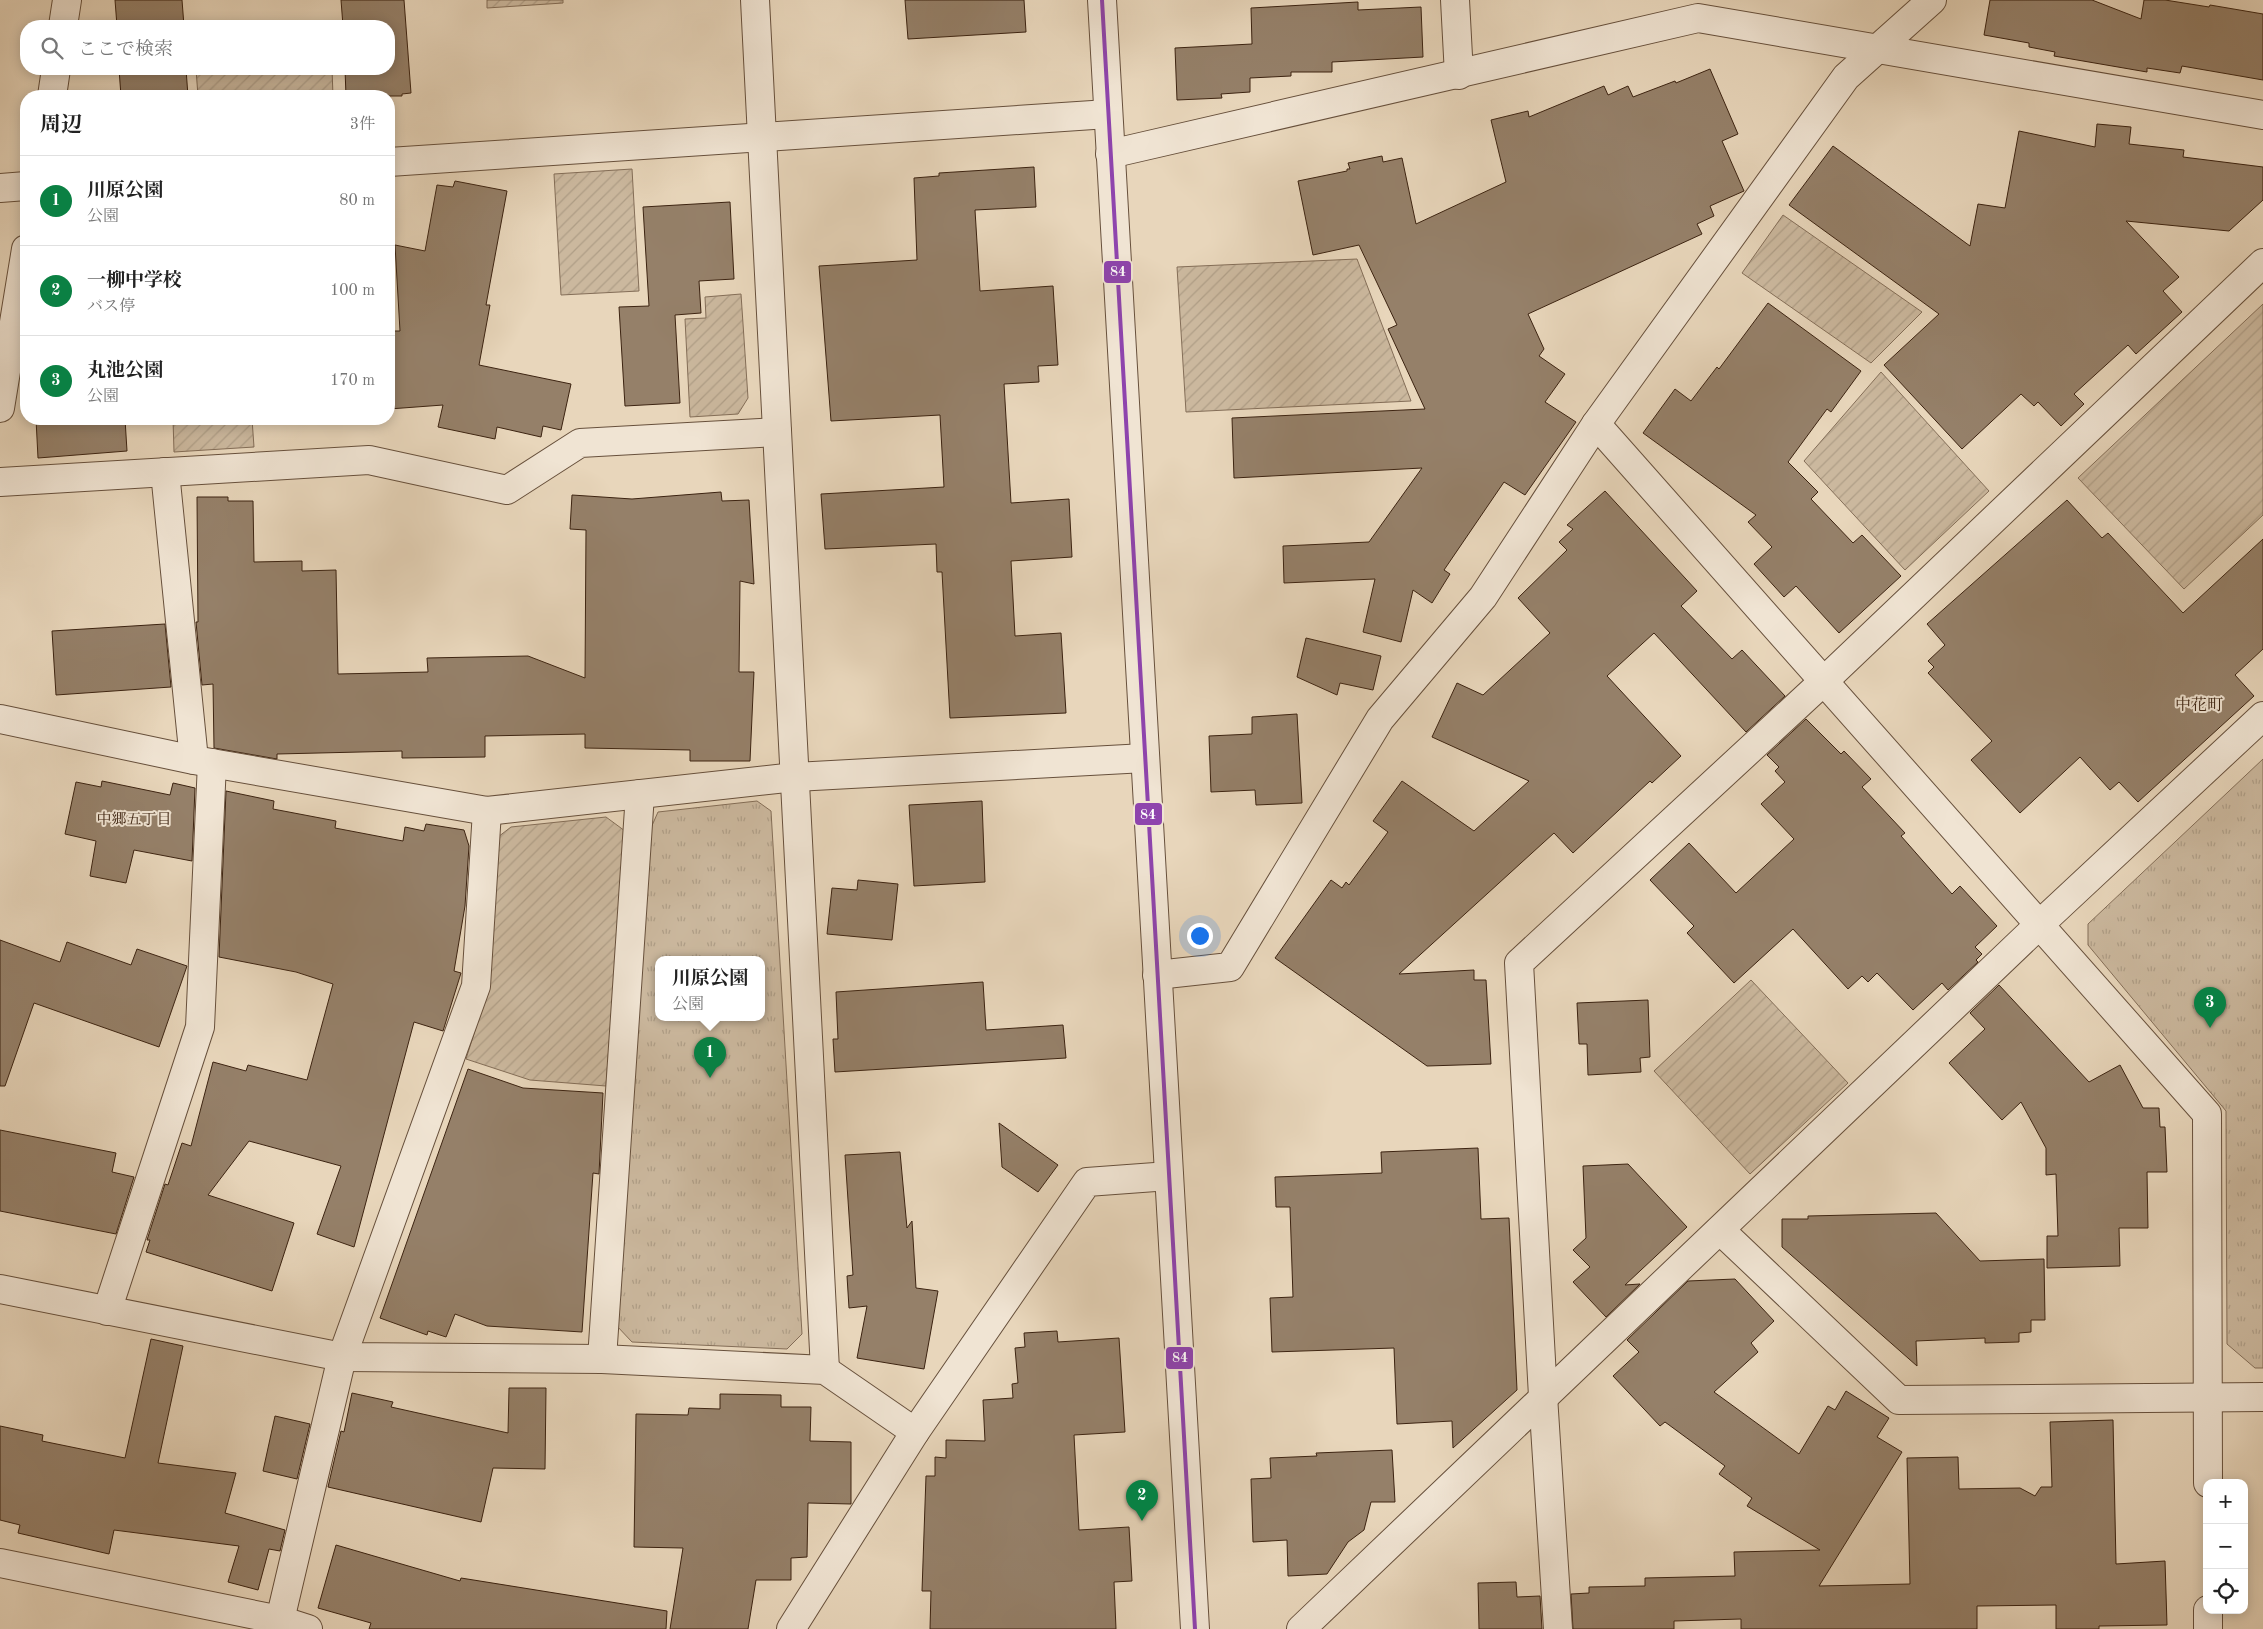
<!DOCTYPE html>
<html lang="ja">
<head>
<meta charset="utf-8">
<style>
  body { margin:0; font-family:"Old Standard TT","Noto Serif JP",serif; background:#f2f2f2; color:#222 }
  .controls { position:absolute; right:15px; bottom:15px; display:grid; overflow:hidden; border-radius:10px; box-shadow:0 2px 12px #0003 }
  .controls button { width:45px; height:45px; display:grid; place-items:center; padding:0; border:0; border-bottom:1px solid #e0e0e0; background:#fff; color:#222; font:25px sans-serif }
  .you { position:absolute; left:1199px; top:935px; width:18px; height:18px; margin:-12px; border:4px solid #fff; border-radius:50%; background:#1a73e8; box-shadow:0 0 0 8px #1a73e833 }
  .badge { display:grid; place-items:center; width:32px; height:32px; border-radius:50%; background:#0b8043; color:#fff; font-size:16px; font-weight:700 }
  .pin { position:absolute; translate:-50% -41px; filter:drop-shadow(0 1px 2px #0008) }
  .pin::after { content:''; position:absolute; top:26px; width:18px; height:15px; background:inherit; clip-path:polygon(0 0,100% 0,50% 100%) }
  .popup { position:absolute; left:655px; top:956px; width:110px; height:65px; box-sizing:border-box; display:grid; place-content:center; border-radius:10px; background:#fff; filter:drop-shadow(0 1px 4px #0005); font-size:16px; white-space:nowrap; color:#767676 }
  .popup b { font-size:19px; color:#222 }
  .popup::after { content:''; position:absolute; left:50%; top:100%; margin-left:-10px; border:10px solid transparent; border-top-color:#fff }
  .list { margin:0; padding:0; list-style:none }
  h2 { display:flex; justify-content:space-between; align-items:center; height:65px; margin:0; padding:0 20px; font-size:21px }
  h2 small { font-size:16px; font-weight:400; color:#767676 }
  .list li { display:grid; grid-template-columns:32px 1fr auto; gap:15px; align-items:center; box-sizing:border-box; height:90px; padding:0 20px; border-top:1px solid #e0e0e0 }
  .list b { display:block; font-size:19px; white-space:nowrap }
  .list p { margin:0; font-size:16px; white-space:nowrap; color:#767676 }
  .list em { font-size:16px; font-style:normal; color:#767676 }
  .icon { flex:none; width:28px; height:28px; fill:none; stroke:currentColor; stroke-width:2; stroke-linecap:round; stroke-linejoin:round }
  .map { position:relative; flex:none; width:2263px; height:1629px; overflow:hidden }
  .search { position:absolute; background:#fff; box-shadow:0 2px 12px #0003; left:20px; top:20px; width:375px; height:55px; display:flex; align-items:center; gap:12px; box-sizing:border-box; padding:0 18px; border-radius:20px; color:#767676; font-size:19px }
  .panel { position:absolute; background:#fff; box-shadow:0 2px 12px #0003; left:20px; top:90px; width:375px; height:335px; border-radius:20px }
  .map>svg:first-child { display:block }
</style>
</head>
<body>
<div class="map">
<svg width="2263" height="1629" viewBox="0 0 2263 1629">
  <defs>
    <pattern id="park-tufts" width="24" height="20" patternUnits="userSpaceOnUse" patternTransform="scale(1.25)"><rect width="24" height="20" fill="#cbb89e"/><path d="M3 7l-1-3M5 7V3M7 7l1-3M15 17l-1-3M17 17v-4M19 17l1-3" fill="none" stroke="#af9e87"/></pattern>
    <pattern id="garden-furrows" width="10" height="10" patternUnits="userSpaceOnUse" patternTransform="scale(1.25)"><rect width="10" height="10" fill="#cbb89e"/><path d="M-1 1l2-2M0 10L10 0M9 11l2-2" fill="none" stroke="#af9e87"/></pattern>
  </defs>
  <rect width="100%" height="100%" fill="#e8d6bb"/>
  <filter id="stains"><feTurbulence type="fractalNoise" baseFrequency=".004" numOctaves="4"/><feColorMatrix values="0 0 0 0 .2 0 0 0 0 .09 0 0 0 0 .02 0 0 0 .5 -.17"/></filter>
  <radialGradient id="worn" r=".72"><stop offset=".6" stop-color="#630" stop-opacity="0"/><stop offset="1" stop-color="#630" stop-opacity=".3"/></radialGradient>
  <!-- park -->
  <g fill="url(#park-tufts)" stroke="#846e58" fill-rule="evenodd">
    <path d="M2263 759V1368H2255L2227 1344 2226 1111 2088 945V924Z"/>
    <path d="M757 801 771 811 802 1334 787 1349 632 1342 616 1325 650 830 658 812ZM659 959H761V1017H659Z"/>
  </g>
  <!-- garden -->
  <g fill="url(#garden-furrows)" stroke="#846e58">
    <path d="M487 0H563V3L487 8Z"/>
    <path d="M196 69H332L333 96H198Z"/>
    <path d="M632 169 639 291 561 295 554 174Z"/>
    <path d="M1783 215 1922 312 1871 363 1742 273Z"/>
    <path d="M1357 259 1411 401 1186 412 1177 267Z"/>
    <path d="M741 294 748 398 738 414 690 417 685 319 706 318 705 297Z"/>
    <path d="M2263 304V515L2184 589 2078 478Z"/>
    <path d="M1881 372 1989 491 1905 570 1804 461Z"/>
    <path d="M173 419H252L254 447 174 452Z"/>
    <path d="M606 817 625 831 606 1086 530 1080 466 1059 488 989 498 837 511 827Z"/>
    <path d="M1751 980 1848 1083 1750 1174 1654 1071Z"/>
  </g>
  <!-- building -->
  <g fill="#958069" stroke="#3c2311">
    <path d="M115 0H182L184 26H117Z"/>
    <path d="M341 0H404L411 93 402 94V96H346L345 69H389V26H343Z"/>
    <path d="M905 0H1024L1026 32 908 39Z"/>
    <path d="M1990 0H2092L2141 19 2144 0H2165L2209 7 2210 5 2263 14V80L2182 66 2180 73 2147 68V72L2054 56 2055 52 2029 47V43L1984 35Z"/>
    <path d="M1358 2V10L1421 7 1423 57 1332 62V72H1291V76L1250 78V92L1221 94 1222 98 1177 100 1175 48 1252 44 1251 8Z"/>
    <path d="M119 69H186L188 96H121Z"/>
    <path d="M1710 69 1738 134 1722 141 1744 191 1710 206 1714 216 1697 224 1702 234 1528 314 1544 349 1539 356 1565 374 1545 402 1576 422 1525 495 1504 482 1444 570 1450 574 1432 603 1413 590 1401 642 1363 632 1375 579 1284 583 1283 546 1369 542 1422 468 1234 478 1232 418 1425 409 1388 329 1397 325 1359 245 1313 255 1298 181 1347 171V169H1350L1348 163 1382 156 1383 162 1402 158 1416 224 1506 182 1491 120 1528 111 1529 117 1604 86 1608 95 1628 86 1633 97 1675 81 1676 83Z"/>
    <path d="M2097 124 2131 127 2129 144 2184 150 2183 157 2263 167V200L2229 231 2126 221 2179 277 2163 291 2182 312 2136 354 2128 345 2074 394 2084 404 2061 426 2038 402 2034 406 2021 394 1962 449 1884 365 1939 314 1789 205 1833 146 1970 246 1978 204 2005 208 2019 131 2095 147Z"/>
    <path d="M1034 167 1036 207 975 210 980 291 1053 286 1058 365 1038 366 1039 382 1004 384 1011 503 1069 499 1072 557 1011 561 1015 636 1061 633 1066 713 950 718 942 572H937L936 544 825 549 821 494 944 487 940 415 831 421 819 266 917 260 914 178 939 176V173Z"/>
    <path d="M455 181 507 191 486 305H490L479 365 571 384 561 430 543 426 541 437 497 427 495 439 438 427 443 405 389 409V331H400L395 245 425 251 437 185 453 187Z"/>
    <path d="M730 202 734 279 699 281 701 313 675 315 680 403 625 406 619 307 649 306 643 207Z"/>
    <path d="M1768 303 1861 371 1831 412 1827 409 1788 462 1818 492 1811 499 1853 543 1862 535 1901 576 1839 633 1796 586 1784 597 1754 564 1772 547 1748 522 1756 515 1643 433 1675 389 1691 401 1717 367 1719 369Z"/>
    <path d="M36 419H125L127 451 38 458Z"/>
    <path d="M1605 491 1697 591 1681 606 1732 659 1742 650 1785 696 1746 732 1654 633 1607 676 1681 756 1652 783 1650 781 1573 853 1554 833 1399 974 1474 970V980H1486L1491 1064 1427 1066 1275 958 1331 880 1342 888 1346 882 1349 885 1388 832 1373 821 1402 781 1474 831 1529 781 1432 737 1457 683 1483 695 1550 633 1518 598 1567 550 1559 542 1573 529 1567 525Z"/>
    <path d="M721 492 722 501 749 500 754 584 740 581 739 672H754L750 761H690V750L585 748V734L485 736V757L402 758V751L277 754V759L214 748 213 684 202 685 196 622H198L197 497H228V501H253L254 562 302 561V571L336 570 338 674 428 672 427 658 528 656 585 678 586 530 570 529 572 495 632 499Z"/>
    <path d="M2067 500 2102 538 2108 533 2183 613 2263 539V649L2235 675 2254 696 2138 802 2119 782 2110 790 2080 757 2020 813 1971 760 1992 741 1928 673 1934 667 1928 661 1945 645 1927 624Z"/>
    <path d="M165 624 171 687 56 695 52 631Z"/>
    <path d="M1306 638 1381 656 1373 690 1340 683 1337 695 1297 677Z"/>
    <path d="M1297 714 1302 803 1256 805 1255 790 1211 792 1209 736 1252 734V717Z"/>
    <path d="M1806 719 1841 754 1844 751 1871 779 1862 787 1905 833 1901 836 1952 894 1960 886 1997 926 1975 947 1982 954 1976 960 1978 962 1948 990 1942 983 1913 1010 1877 973 1868 982 1862 976 1848 989 1793 929 1734 983 1687 933 1694 926 1650 880 1689 843 1736 893 1794 839 1761 804 1785 782 1775 771 1779 767 1767 755Z"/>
    <path d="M102 781 170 795 173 783 195 788 192 861 134 850 126 883 90 876 96 841 65 834 76 782 101 787Z"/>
    <path d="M226 791 274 801 273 809 336 821 335 828 403 841 405 827 424 831 426 824 464 830 469 846 465 906 454 971 461 973 443 1031 414 1022 354 1247 317 1234 341 1166 249 1141 208 1195 294 1223 272 1291 146 1252 150 1240H147L165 1184 168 1185 182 1143 191 1146 213 1062 246 1071 248 1065 307 1080 333 984 296 972 219 957Z"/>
    <path d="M982 801 985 882 914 886 909 805Z"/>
    <path d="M858 880 898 884 892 940 827 934 832 888 857 890Z"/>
    <path d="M0 940 60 962 67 942 131 965 137 949 187 966 159 1047 34 1003 5 1086H0Z"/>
    <path d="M983 982 986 1030 1063 1025 1066 1058 835 1072 833 1039H838L836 992Z"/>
    <path d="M1999 985 2089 1082 2120 1065 2143 1108H2159L2160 1127H2165L2167 1172H2147L2148 1228H2119L2120 1266 2047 1268V1236H2058L2056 1174 2046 1175V1148L2021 1102 2002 1120 1949 1063 1985 1029 1970 1013Z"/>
    <path d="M1648 1000 1650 1057 1640 1058 1641 1072 1588 1075 1587 1044H1579L1577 1003Z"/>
    <path d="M468 1069 523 1088 603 1093 599 1174 593 1173 582 1332 487 1326 455 1314 446 1337 428 1331 427 1335 380 1318Z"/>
    <path d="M999 1123 1058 1165 1038 1192 1002 1167Z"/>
    <path d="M0 1130 116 1153 112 1172 134 1177 116 1234 0 1211Z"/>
    <path d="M1478 1148 1481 1219 1509 1218 1517 1390 1453 1448 1452 1421 1397 1424 1394 1348 1272 1352 1270 1298 1293 1297 1290 1207H1276L1275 1177 1382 1173 1381 1152Z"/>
    <path d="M900 1152 907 1228 912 1221 916 1288 938 1291 924 1369 857 1358 867 1306 849 1308 847 1276 853 1275 845 1155Z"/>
    <path d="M1628 1164 1687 1227 1625 1285 1640 1284 1606 1317 1573 1282 1590 1267 1573 1250 1586 1238 1583 1166Z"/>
    <path d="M1936 1213 1980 1261 2044 1259 2045 1320H2031V1332L2019 1333V1342L1985 1343V1338L1916 1341 1917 1366 1782 1247V1219H1808V1216Z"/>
    <path d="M1735 1279 1774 1321 1751 1343 1758 1352 1714 1392 1799 1454 1828 1406 1835 1410 1846 1391 1889 1418 1877 1437 1902 1452 1819 1586 1910 1584 1907 1458 1958 1457 1959 1489 2020 1488 2035 1496 2041 1487H2052L2050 1422 2113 1420 2116 1564 2165 1561 2167 1625 2099 1626V1629H2056V1605L1977 1606V1629H1741V1619L1674 1621V1629H1573L1571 1594 1589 1593V1587L1645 1586V1578L1735 1576 1734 1552 1820 1550 1747 1506 1752 1498 1719 1474 1725 1466 1665 1422 1660 1426 1613 1376 1639 1352 1627 1340 1688 1281Z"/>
    <path d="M1057 1331 1058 1342 1119 1338 1125 1432 1074 1435 1079 1530 1129 1527 1132 1581 1114 1582 1116 1629H930L931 1591H922L926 1476H935V1457L946 1458V1440L985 1441 983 1400 1013 1398 1012 1384 1018 1383 1015 1348 1025 1347 1024 1333Z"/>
    <path d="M151 1339 183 1346 158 1463 236 1473 225 1513 285 1530 280 1551 269 1549 258 1590 228 1582 239 1546 114 1530 109 1554 18 1533 20 1525 0 1520V1426L43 1435 42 1441 125 1458Z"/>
    <path d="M509 1388H546L545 1469 493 1468 481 1522 328 1487 341 1431 344 1432 352 1393 393 1402 391 1407 508 1433Z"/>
    <path d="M720 1394 781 1395V1407H811L810 1441 851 1442V1504L808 1503 807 1557 791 1558V1580H756L748 1629H670L683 1548 634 1547 636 1414 688 1415 689 1408 720 1409Z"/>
    <path d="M275 1416 310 1424 297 1479 263 1471Z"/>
    <path d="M1392 1450 1395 1502H1371L1364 1530 1348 1542 1327 1574 1288 1576 1287 1540 1253 1542 1251 1479 1271 1478 1270 1458 1317 1456 1316 1453Z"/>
    <path d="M336 1545 460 1581 461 1578 667 1611 666 1629H369L371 1623 318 1608Z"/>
    <path d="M1516 1582 1517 1597 1540 1596 1542 1629H1479L1478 1583Z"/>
  </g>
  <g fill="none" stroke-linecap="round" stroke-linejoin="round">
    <defs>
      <g id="minor">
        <path d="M755 0 825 1370"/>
        <path d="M1102 0 1195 1629"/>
        <path d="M1455 0 1459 75"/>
        <path d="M63 26 67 0"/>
        <path d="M52 96 56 69"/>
        <path d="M1110 154 1698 18 2263 115"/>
        <path d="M389 162 1108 114"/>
        <path d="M0 188 26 186"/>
        <path d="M0 408 26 249"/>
        <path d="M1596 424 2207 1114 2208 1483"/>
        <path d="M165 472 194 760"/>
        <path d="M0 482 369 460 507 490 580 443 777 432"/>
        <path d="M0 719 194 760 487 811 795 777 1145 758"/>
        <path d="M1157 975 1230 967 1380 719 1483 597 1596 424 1846 77 1932 0"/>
        <path d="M1720 1230 1899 1400 2263 1397"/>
        <path d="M0 1289 342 1357 602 1359 825 1370 915 1432"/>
        <path d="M107 1311 200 1027 212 763"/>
        <path d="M602 1359 640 794"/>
        <path d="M0 1563 280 1620 308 1629"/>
        <path d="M2208 1610V1629"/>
        <path d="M280 1620 342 1357 476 986 487 811"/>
        <path d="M791 1629 915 1432 1087 1182 1169 1176"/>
        <path d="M1301 1629 2040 924 2263 716"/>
        <path d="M1558 1629 1543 1396 1519 963 1825 680 2263 263"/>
      </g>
    </defs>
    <!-- minor casing -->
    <use href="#minor" stroke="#67503c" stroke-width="30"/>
    <!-- minor -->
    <use href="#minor" stroke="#f0e4d3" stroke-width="28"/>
    <defs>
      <path id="bus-1" d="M1102 0 1195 1629"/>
    </defs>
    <!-- bus-1 casing -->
    <use href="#bus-1" stroke="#f0e4d3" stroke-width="8"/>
    <!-- bus-1 -->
    <use href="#bus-1" stroke="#8e44ad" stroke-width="4"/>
  </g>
  <g text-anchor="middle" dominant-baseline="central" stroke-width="4" stroke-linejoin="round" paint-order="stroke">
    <!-- neighbourhood labels -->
    <g font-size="15" fill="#3c2311" stroke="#f0e4d3">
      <text x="134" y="820">中郷五丁目</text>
    </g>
    <!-- quarter labels -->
    <g font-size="16" fill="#3c2311" stroke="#f0e4d3">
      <text x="2199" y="706">中花町</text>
    </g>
  </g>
  <g stroke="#f0e4d3" stroke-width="2">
    <rect x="1103" y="260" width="29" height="24" rx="5" fill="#8e44ad"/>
    <rect x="1134" y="802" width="29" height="24" rx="5" fill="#8e44ad"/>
    <rect x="1165" y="1346" width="29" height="24" rx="5" fill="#8e44ad"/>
  </g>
  <g font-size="14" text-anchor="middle" font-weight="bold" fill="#fff">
    <text x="1118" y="276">84</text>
    <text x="1148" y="819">84</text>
    <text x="1180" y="1362">84</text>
  </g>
  <rect width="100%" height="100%" filter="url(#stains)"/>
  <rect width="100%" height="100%" fill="url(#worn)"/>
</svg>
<div class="controls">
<button>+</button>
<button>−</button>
<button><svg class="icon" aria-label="locate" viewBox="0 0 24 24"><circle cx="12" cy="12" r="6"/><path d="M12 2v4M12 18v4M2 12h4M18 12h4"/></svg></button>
</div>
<div class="you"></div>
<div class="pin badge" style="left:710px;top:1078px">1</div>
<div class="popup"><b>川原公園</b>公園</div>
<div class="pin badge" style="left:1142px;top:1521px">2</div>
<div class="pin badge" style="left:2210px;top:1028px">3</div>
<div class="search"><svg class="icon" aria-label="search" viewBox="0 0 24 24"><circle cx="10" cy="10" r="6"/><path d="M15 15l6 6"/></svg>ここで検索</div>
<section class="panel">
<h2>周辺<small>3件</small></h2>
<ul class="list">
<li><span class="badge">1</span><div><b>川原公園</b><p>公園</p></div><em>80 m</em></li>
<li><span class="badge">2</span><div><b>一柳中学校</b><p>バス停</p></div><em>100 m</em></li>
<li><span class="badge">3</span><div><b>丸池公園</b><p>公園</p></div><em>170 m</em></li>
</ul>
</section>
</div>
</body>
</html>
